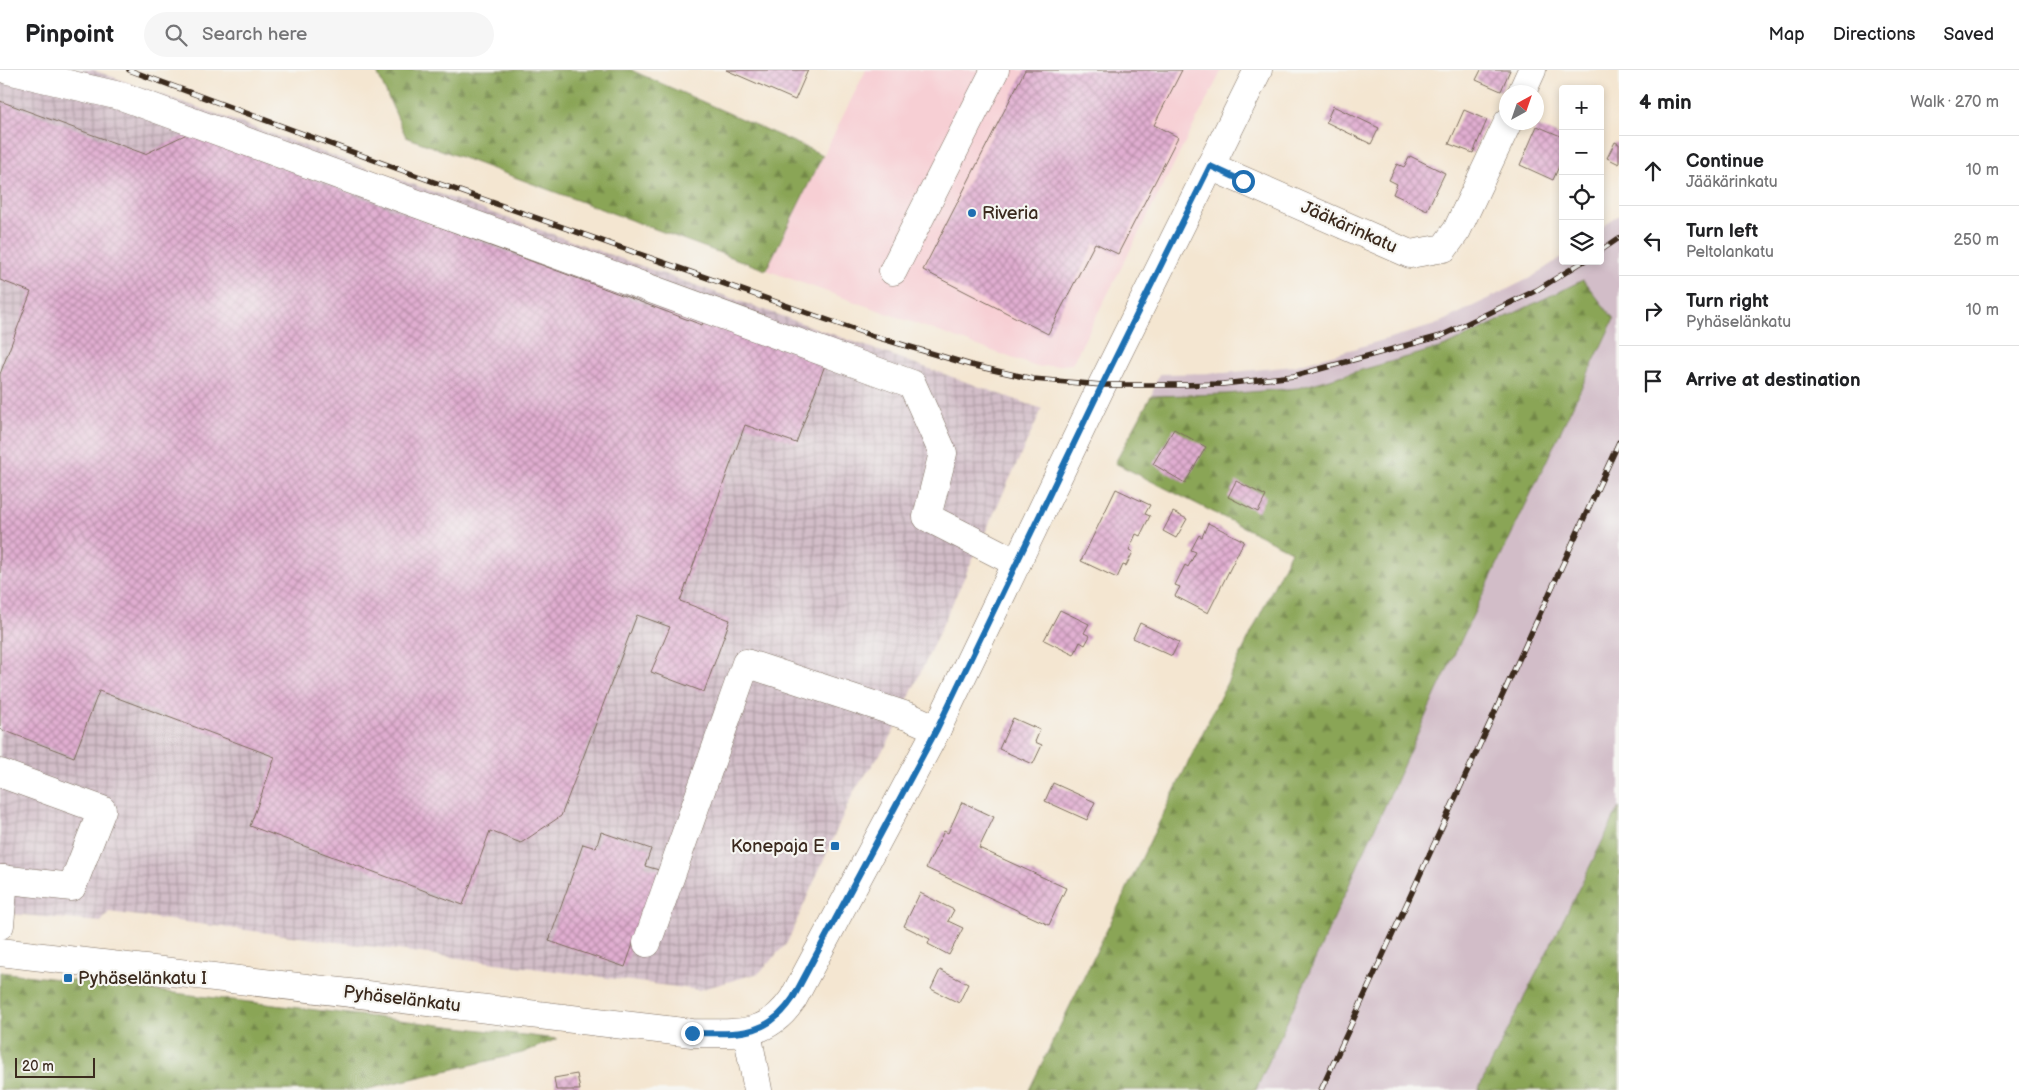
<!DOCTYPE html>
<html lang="en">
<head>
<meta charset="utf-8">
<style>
  body { margin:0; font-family:"Balsamiq Sans",sans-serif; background:#f6f6f6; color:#202124 }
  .controls { position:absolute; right:15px; top:15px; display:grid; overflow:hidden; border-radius:5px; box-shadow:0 2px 8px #0003 }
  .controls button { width:45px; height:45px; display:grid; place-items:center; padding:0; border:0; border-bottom:1px solid #e0e0e0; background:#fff; color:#202124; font:25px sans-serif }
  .compass { position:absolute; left:1499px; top:15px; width:45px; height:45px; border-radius:50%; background:#fff; box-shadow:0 2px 8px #0003; rotate:40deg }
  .scale { position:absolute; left:15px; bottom:12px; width:80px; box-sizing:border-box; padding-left:5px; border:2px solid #3b2a1e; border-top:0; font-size:14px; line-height:18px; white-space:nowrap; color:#3b2a1e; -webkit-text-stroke:4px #f6f6f2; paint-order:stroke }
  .stop { position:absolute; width:15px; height:15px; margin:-11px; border:4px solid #1f6fb2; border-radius:50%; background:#fff }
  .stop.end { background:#1f6fb2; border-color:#fff; box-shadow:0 1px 5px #0008 }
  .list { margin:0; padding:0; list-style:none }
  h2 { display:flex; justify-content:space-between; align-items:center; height:65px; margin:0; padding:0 20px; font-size:21px }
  h2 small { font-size:16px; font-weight:400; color:#757577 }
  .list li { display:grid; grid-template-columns:32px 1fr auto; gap:15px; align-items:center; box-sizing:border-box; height:70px; padding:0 20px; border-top:1px solid #e0e0e0 }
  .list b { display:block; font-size:19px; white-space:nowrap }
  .list p { margin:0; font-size:16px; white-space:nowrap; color:#757577 }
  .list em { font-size:16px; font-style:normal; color:#757577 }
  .icon { flex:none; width:28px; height:28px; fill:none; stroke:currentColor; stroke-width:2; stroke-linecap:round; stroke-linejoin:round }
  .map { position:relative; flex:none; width:1619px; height:1020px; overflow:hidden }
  header { display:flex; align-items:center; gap:30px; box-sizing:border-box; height:70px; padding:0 25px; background:#fff; border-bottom:1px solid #e0e0e0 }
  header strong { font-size:24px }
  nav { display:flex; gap:28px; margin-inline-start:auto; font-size:18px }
  .search { width:350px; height:45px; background:#f6f6f6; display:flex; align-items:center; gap:12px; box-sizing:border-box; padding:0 18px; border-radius:28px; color:#757577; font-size:19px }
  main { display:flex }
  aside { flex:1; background:#fff }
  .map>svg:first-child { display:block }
</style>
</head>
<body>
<header>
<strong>Pinpoint</strong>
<div class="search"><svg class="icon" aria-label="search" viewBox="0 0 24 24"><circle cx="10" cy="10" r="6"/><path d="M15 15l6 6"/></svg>Search here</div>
<nav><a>Map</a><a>Directions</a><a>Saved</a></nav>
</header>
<main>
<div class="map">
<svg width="1619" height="1020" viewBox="0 0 1619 1020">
  <defs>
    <pattern id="industrial-grid" width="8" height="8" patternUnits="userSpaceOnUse" patternTransform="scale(1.25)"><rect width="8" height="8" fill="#d2bdc8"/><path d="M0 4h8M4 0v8" fill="none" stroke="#ac9aa2"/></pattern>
    <pattern id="forest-firs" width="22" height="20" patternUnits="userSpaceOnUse" patternTransform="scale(1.25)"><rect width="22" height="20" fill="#8aa557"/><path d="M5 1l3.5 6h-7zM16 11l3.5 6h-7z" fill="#728747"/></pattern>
    <pattern id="building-cross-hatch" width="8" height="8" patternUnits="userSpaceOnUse" patternTransform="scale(1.25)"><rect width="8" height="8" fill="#e1aed1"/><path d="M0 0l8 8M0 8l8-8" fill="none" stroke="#b88ea9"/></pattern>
  </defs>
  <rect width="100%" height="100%" fill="#f6f6f2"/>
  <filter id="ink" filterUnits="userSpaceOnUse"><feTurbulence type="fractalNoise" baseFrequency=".02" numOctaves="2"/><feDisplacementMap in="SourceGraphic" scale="10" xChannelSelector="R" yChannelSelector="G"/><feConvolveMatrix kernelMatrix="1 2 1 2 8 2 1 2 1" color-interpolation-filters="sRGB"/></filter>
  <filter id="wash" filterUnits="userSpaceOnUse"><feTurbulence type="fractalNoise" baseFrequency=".0096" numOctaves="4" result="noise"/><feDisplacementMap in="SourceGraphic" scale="20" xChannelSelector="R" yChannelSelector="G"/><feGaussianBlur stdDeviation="1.12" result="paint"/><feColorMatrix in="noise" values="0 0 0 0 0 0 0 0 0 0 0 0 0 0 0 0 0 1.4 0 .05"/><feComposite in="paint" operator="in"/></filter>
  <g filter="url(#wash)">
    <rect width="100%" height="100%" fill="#f4e6d1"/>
    <!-- built -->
    <path fill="#f7cfd4" d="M866 0H1222L1072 294 1037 297 766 200Z"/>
    <!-- industrial -->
    <path fill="url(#industrial-grid)" d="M0 0H93L1042 339 888 673 854 721 787 873 759 903 699 920 109 842 101 852 0 843Z"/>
    <!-- railway -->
    <path fill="#d2bdc8" d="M1619 145V738L1478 1020H1256L1436 623 1614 249 1583 211 1446 276 1298 318 1226 324 1151 326 1159 304 1224 303 1294 296 1435 255 1532 207 1563 186V191H1600V159Z"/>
    <!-- forest -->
    <g fill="url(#forest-firs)" stroke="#62683a">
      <path d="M376 0H631L823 85 766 200 406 67Z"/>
      <path d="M1583 210 1614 249 1436 623 1256 1020H1029L1291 481 1115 393 1151 326 1226 324 1298 318 1446 276Z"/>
      <path d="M1619 738V1020H1478Z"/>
      <path d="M0 902 557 969 522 983 364 1020H0Z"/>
    </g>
    <g id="blocks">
      <!-- building -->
      <g fill="url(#building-cross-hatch)">
        <path d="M726 0H808L795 30Z"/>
        <path d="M1025 0H1182L1154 55 1178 67 1118 184 1095 173 1048 264 923 200Z"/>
        <path d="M1481 0H1510L1501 21 1476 10Z"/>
        <path d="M0 31 145 84 189 63 702 255 704 250 825 295 796 373 745 355 680 531 730 550 704 622 651 602 670 557 637 545 561 746 521 773 490 761 463 835 250 756 275 687 99 621 74 687 0 659V304L31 222 0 210Z"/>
        <path d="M1333 36 1379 58 1371 74 1326 52Z"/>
        <path d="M1464 40 1487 50 1473 83 1449 74Z"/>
        <path d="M1537 56 1563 67V87L1553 110 1520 95Z"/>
        <path d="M1615 72 1619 74V94L1607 88Z"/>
        <path d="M1410 86 1445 103 1427 140 1393 124 1397 114 1389 110 1397 94 1404 97Z"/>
        <path d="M1174 359 1206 377 1185 413 1153 394Z"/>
        <path d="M1236 411 1266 426 1258 442 1228 427Z"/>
        <path d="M1116 419 1150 435 1145 444 1150 446 1140 466 1136 464 1129 480 1133 482 1126 496 1123 495 1117 508 1081 491Z"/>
        <path d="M1173 442 1187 449 1176 468 1163 461Z"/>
        <path d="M1208 453 1244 471 1208 543 1175 526 1180 517 1175 515 1185 495 1188 497 1196 482 1191 480 1199 465 1202 467Z"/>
        <path d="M1060 540 1089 554 1084 563 1090 566 1085 575 1080 572 1074 585 1044 570Z"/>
        <path d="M1140 553 1179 572 1172 586 1133 568Z"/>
        <path d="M1013 648 1040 660 1035 672 1042 675 1033 694 999 679Z"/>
        <path d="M1053 713 1095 732 1087 750 1045 731Z"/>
        <path d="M962 732 994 747 979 778 1066 818 1049 855 926 798 944 761 948 763Z"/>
        <path d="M601 762 651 779 645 796 659 800 625 897 549 871 583 774 596 778Z"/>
        <path d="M920 823 954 840 948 851 963 858 949 885 928 874 930 869 904 856Z"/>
        <path d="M940 900 968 914 959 933 931 919Z"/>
        <path d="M577 1004 580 1020H556L554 1008Z"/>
      </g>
    </g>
  </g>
  <g filter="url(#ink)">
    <use href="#blocks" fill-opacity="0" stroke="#7c6c5d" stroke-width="1"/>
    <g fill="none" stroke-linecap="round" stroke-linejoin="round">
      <defs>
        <g id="minor">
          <path d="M8 0 124 27 912 314 943 383 927 447 1017 493"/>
          <path d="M1522 22 1532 0"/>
          <path d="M1210 96 1410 184 1444 178 1457 160 1508 52"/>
          <path d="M893 201 995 0"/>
          <path d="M0 703 102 740 72 817 0 809"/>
          <path d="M0 855 4 809"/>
          <path d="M647 873 746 593 910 647 937 659"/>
          <path d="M0 882 692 963C735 963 766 969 793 929L937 659 1102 315 1258 0"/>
          <path d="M747 962 758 1020"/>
        </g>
      </defs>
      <!-- minor casing -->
      <use href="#minor" stroke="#7c6c5d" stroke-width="29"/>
      <!-- minor -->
      <use href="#minor" stroke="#fff" stroke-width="28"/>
      <defs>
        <g id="rail">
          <path d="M129 0 434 112 873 266 971 295 1033 309 1102 315H1176L1223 314 1294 306 1441 266 1537 220 1584 191"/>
          <path d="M1600 181 1619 168"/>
          <path d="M1321 1020 1619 372"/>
        </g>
      </defs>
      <!-- rail casing -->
      <use href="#rail" stroke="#3b2a1e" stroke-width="5.5"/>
      <!-- rail -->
      <use href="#rail" stroke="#f6f6f2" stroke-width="4" stroke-dasharray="11" stroke-linecap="butt"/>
    </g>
  </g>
  <g fill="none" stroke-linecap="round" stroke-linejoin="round" filter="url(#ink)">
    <!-- route -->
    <path stroke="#1f6fb2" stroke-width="6" d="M692 963C735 963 766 969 793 928L937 659 1102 315 1210 96 1243 111"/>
  </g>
  <!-- markers -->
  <g fill="#1f6fb2" stroke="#f6f6f2" stroke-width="2">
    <circle cx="972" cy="143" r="5"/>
    <rect x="830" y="771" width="10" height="10" rx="2.5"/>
    <rect x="63" y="903" width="10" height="10" rx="2.5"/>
  </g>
  <g text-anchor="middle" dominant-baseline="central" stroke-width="4.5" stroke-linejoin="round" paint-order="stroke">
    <!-- poi labels -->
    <g font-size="18" fill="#3b2a1e" stroke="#f6f6f2" text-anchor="start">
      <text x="982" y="143">Riveria</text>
      <text x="825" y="776" text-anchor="end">Konepaja E</text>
      <text x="78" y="908">Pyhäselänkatu I</text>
    </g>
    <!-- street labels -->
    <g font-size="18" fill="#3b2a1e" stroke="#f6f6f2">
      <text transform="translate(1349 157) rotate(24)">Jääkärinkatu</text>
      <text transform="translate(402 929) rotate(7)">Pyhäselänkatu</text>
    </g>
  </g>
</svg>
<div class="controls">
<button>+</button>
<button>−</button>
<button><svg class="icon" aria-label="locate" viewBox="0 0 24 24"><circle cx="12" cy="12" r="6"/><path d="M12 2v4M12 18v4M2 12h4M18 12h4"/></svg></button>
<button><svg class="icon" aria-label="layers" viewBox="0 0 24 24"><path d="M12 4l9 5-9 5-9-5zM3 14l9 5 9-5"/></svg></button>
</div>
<svg class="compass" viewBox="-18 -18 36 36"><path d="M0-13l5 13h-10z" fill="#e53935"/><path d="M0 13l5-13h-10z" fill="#757577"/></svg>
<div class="scale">20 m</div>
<div class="stop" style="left:1243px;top:111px"></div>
<div class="stop end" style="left:692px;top:963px"></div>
</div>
<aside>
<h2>4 min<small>Walk · 270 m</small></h2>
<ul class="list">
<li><svg class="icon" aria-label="ahead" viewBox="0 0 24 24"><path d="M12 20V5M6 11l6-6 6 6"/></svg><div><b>Continue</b><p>Jääkärinkatu</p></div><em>10 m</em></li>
<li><svg class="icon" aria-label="left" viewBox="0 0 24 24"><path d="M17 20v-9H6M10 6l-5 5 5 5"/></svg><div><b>Turn left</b><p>Peltolankatu</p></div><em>250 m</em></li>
<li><svg class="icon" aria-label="right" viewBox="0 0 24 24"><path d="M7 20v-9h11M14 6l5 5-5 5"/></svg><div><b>Turn right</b><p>Pyhäselänkatu</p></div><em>10 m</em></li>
<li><svg class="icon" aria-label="arrive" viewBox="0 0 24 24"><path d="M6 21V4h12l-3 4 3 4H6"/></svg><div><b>Arrive at destination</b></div></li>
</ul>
</aside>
</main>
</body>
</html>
